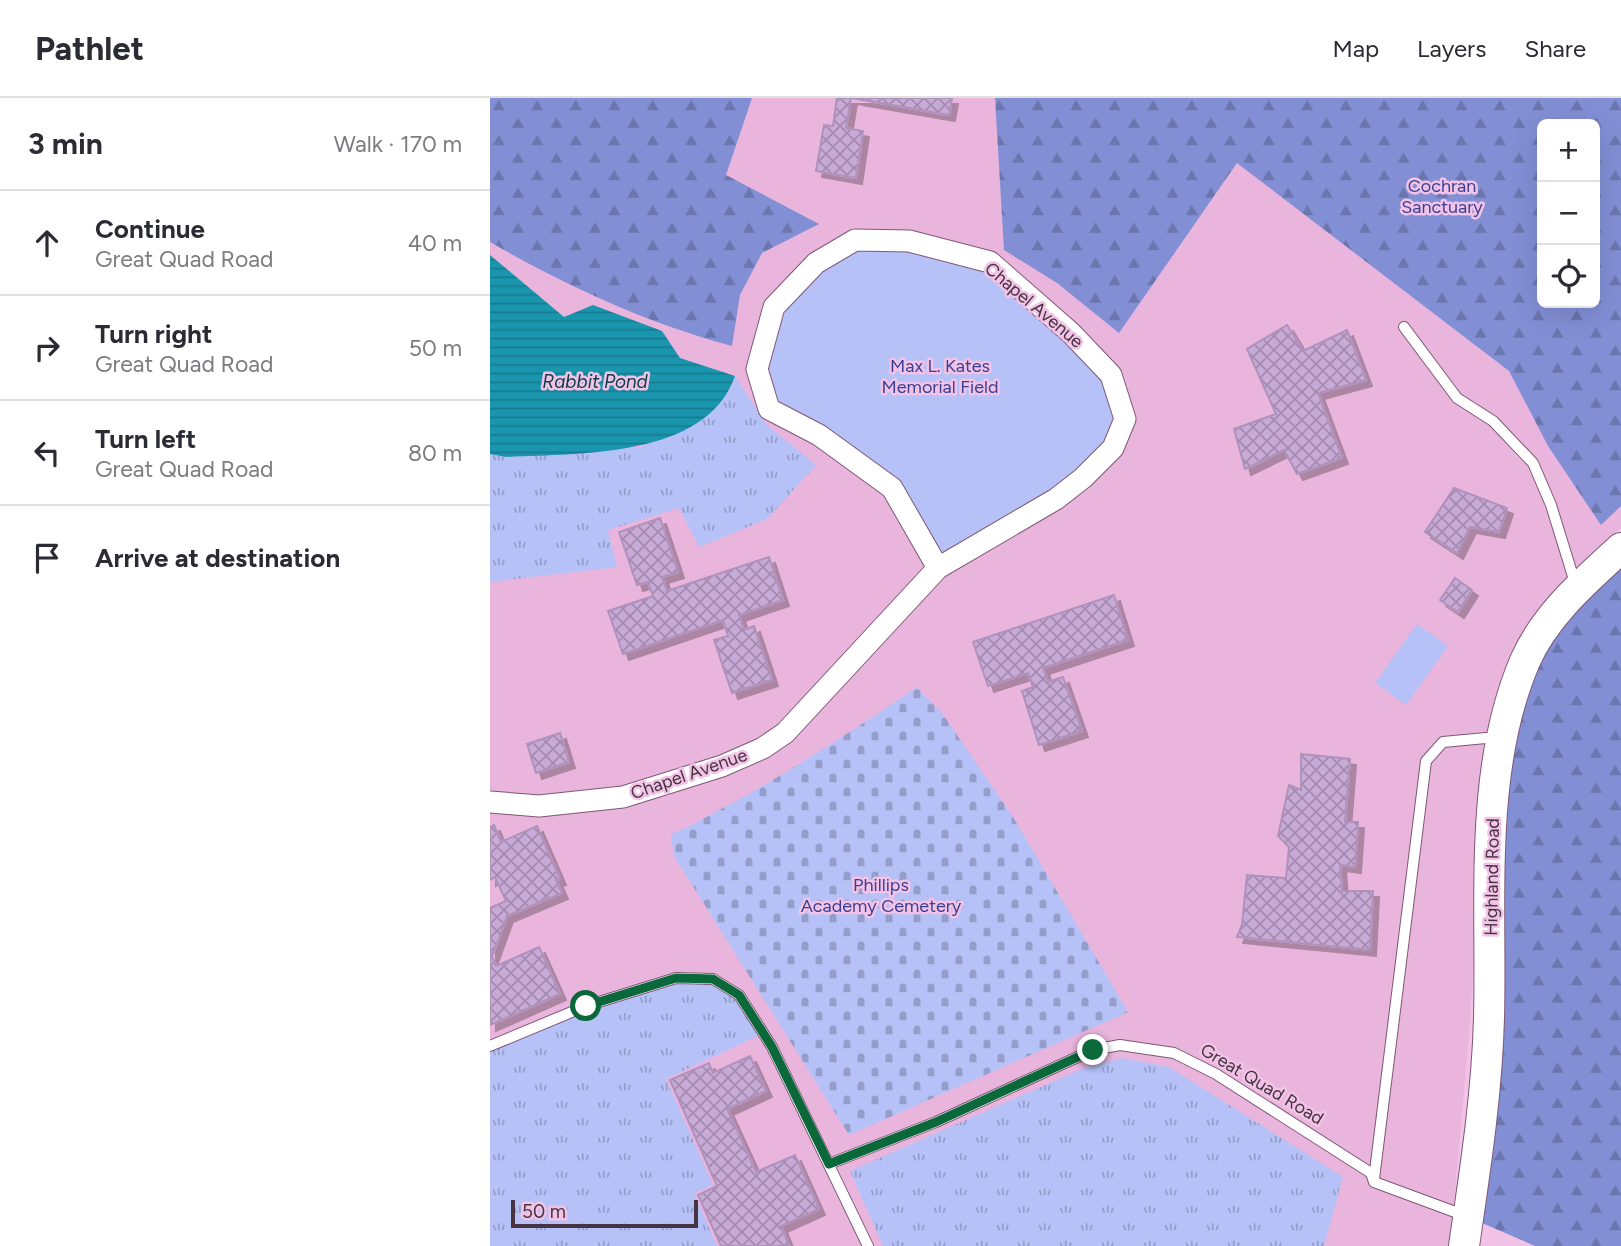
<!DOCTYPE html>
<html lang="en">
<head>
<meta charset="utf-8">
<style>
  body { margin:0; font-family:Figtree,sans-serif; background:#f7f7f7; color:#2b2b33 }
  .controls { position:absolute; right:21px; top:21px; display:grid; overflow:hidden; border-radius:10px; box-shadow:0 7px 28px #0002 }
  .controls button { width:63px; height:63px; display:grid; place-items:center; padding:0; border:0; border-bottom:2px solid #e1e1e2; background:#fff; color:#2b2b33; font:35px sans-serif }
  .scale { position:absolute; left:21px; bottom:18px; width:187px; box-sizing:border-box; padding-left:7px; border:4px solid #463441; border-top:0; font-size:19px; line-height:24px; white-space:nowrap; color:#463441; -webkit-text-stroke:5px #f2c3e6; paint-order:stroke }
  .stop { position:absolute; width:21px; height:21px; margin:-16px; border:5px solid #0b683b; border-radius:50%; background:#fff }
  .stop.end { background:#0b683b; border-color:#fff; box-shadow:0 2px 7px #0008 }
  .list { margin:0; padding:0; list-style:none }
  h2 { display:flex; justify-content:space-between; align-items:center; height:91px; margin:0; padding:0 28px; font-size:30px }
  h2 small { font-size:23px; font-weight:400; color:#7c7c81 }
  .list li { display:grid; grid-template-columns:46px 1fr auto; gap:21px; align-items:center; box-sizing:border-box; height:105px; padding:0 28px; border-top:2px solid #e1e1e2 }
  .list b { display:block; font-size:26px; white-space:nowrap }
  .list p { margin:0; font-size:23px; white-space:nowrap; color:#7c7c81 }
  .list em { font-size:23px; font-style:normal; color:#7c7c81 }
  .icon { flex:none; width:38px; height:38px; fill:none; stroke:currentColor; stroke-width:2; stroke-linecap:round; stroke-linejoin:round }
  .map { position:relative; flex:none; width:1131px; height:1148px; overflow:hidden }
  header { display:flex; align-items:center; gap:42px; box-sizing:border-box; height:98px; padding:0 35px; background:#fff; border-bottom:2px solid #e1e1e2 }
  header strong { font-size:33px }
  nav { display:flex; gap:38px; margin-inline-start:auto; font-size:24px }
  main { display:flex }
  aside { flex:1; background:#fff }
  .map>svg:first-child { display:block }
</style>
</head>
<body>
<header>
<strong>Pathlet</strong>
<nav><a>Map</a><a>Layers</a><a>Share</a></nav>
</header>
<main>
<aside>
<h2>3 min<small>Walk · 170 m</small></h2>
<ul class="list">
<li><svg class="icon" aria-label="ahead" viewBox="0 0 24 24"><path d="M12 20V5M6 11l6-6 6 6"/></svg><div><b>Continue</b><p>Great Quad Road</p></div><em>40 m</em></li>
<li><svg class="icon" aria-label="right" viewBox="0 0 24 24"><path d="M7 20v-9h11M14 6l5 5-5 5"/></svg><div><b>Turn right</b><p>Great Quad Road</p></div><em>50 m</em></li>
<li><svg class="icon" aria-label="left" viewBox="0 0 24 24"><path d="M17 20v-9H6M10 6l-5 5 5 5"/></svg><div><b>Turn left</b><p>Great Quad Road</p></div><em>80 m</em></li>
<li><svg class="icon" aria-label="arrive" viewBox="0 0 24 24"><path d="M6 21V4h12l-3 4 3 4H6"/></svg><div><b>Arrive at destination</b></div></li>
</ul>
</aside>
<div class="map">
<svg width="1131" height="1148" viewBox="0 0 1131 1148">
  <defs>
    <pattern id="grass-tufts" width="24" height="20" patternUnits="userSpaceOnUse" patternTransform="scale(1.75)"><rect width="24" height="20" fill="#b5c1f7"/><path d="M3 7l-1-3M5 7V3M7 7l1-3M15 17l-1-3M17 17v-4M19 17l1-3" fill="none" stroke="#959eca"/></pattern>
    <pattern id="forest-firs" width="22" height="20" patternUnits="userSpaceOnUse" patternTransform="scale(1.75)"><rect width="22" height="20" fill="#828fd5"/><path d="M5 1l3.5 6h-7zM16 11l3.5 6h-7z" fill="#6c76ae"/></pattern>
    <pattern id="cemetery-stones" width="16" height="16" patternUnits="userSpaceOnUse" patternTransform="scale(1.75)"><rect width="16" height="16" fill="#b5c1f7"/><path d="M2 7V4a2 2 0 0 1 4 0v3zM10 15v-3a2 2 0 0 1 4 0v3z" fill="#959eca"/></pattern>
    <pattern id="water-rules" width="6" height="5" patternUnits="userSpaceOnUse" patternTransform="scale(1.75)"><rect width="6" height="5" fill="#1996ae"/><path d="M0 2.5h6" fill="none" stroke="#187b8f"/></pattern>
    <pattern id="building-cross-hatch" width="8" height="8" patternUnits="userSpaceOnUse" patternTransform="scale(1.75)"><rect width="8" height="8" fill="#c8aad6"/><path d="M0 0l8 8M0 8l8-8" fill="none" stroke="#a48baf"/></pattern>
    <filter id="shadow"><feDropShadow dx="6" dy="6" stdDeviation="0" flood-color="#0004"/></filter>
  </defs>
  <rect width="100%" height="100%" fill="#f2c3e6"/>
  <!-- built -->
  <path fill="#e9b5dd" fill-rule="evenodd" d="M0 0H1131V430L1098 459 1062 500 1024 566 1001 619 994 669 980 926 960 1148H0ZM1052 26H1105V205H1052Z"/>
  <!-- grass -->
  <g fill="url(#grass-tufts)">
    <path d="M245 278 276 326 326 367 277 421 209 449 189 410 118 432 127 469 0 484V356L17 359 151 349 240 292Z"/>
    <path d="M186 880C242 881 246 890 272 936L176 981 223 1087 204 1095 227 1148H0V948Z"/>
    <path d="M632 960 679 969 853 1079 834 1148H393L360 1073 594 970Z"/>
  </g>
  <!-- forest -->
  <g fill="url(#forest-firs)" fill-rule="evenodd">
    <path d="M0 0H262L236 77 329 126 272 155 250 197 242 248C157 225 76 188 0 144Z"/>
    <path d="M505 0H1131V408L1111 427 1058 348 1019 273 747 65 629 235 567 185 514 152ZM1052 26H1105V205H1052Z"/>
    <path d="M1131 450V1148H1045L978 1119 1001 806 1036 561Z"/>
  </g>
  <!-- cemetery -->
  <path fill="url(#cemetery-stones)" d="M427 589 452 615 523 719 638 914 359 1037 184 758 181 737C267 695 348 643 427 589Z"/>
  <!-- green -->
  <g fill="#b5c1f7">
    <path d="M365 142 500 164 621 277 635 321 623 350 448 470 402 390 279 311 267 271 284 209Z"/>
    <path d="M927 526 958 548 916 607 885 585Z"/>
  </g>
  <!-- water -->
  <path fill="url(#water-rules)" d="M0 157 74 219 103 207 172 233 190 260 245 278C216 361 88 355 16 359L0 356Z"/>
  <!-- building -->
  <g fill="url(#building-cross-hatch)" stroke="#af92bc" stroke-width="2" filter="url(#shadow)">
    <path d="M347 0H462L459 17 361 0 356 30 373 33 366 80 326 73 334 27 343 28Z"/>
    <path d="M797 227 813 253 857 232 876 282 828 295 852 360 807 376 794 352 755 371 744 331 786 316 757 251Z"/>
    <path d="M964 390 1017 410 1009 434 980 429 967 455 935 434Z"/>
    <path d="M170 420 188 474 172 479 177 493 279 459 293 502 249 517 254 532 264 528 282 582 242 595 224 542 238 538 233 522 133 556 118 513 163 498 158 484 147 487 129 434Z"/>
    <path d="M965 480 982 492 968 514 950 502Z"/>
    <path d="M624 497 638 542 553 570 558 584 573 579 592 633 549 647 532 593 543 589 538 575 498 588 483 544Z"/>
    <path d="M70 635 79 664 46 675 37 646Z"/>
    <path d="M811 656 860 661 855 724H868L865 769 850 767 852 793H883L880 852 747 839 752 826 757 777 796 780 799 749 788 738 799 687 811 692Z"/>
    <path d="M4 727 11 744 47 728 70 781 66 782 72 795 17 818 2 859 6 868 49 849 70 896 0 927V810L16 803 5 779 0 782V729Z"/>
    <path d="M260 958 276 993 237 1011 266 1074 305 1057 329 1111 291 1128 299 1148H231L208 1097 227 1088 180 982 219 965 223 975Z"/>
  </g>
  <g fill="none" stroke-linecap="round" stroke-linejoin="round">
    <defs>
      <g id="lane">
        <path d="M914 229 967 300 1003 323 1043 365 1061 407 1086 488"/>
        <path d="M0 948 96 908 186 880 223 881 249 897 282 949 378 1148"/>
        <path d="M339 1066 446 1024 603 952 630 947 684 955 726 976 881 1075 884 1084 976 1118"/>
        <path d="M884 1081 936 663 953 644 996 640 1008 643"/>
      </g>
      <path id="street" d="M0 704 49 708 133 699 232 668 273 650 295 635 448 470 566 401 593 380 623 350 635 321 621 277 581 235 500 164 419 143 365 142 326 165 284 209 267 271 279 311 329 337 402 390 448 470"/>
      <path id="secondary" d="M974 1148C985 1073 997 996 999 920 1002 803 988 673 1035 563 1055 517 1096 482 1131 450"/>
    </defs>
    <!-- lane casing -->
    <use href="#lane" stroke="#7f5776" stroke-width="12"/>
    <!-- street casing -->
    <use href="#street" stroke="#7f5776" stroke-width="23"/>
    <!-- secondary casing -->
    <use href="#secondary" stroke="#7f5776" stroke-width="32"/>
    <!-- lane -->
    <use href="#lane" stroke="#fff" stroke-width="10"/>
    <!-- street -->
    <use href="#street" stroke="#fff" stroke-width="21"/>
    <!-- secondary -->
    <use href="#secondary" stroke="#fff" stroke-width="30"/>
  </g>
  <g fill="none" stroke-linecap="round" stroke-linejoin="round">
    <!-- route -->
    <path stroke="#0b683b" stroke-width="9" d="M96 908 186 880 223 881 249 897 282 949 339 1066 446 1024 603 952"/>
  </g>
  <g text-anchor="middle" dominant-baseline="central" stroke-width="5" stroke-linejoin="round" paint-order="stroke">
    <!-- park labels -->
    <g font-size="18" fill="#3a4194" stroke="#f2c3e6">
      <text x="952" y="88">Cochran<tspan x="952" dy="21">Sanctuary</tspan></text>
      <text x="450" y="268">Max L. Kates<tspan x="450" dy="21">Memorial Field</tspan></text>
      <text x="391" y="787">Phillips<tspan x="391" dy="21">Academy Cemetery</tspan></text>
    </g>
    <!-- street labels -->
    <g font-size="18" fill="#463441" stroke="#f2c3e6">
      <text transform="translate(544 207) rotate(40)">Chapel Avenue</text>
      <text transform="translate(199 676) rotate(-19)">Chapel Avenue</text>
      <text transform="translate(1002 779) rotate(-89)">Highland Road</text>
      <text transform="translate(772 986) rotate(31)">Great Quad Road</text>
    </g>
    <!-- water labels -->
    <g font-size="19" font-style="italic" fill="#0e404b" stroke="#f2c3e6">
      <text x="105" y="283">Rabbit Pond</text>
    </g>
  </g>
</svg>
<div class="controls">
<button>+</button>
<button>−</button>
<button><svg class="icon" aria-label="locate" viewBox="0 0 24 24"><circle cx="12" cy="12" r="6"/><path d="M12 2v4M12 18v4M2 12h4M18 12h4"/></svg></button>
</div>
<div class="scale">50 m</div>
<div class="stop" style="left:96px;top:908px"></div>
<div class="stop end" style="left:603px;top:952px"></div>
</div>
</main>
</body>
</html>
